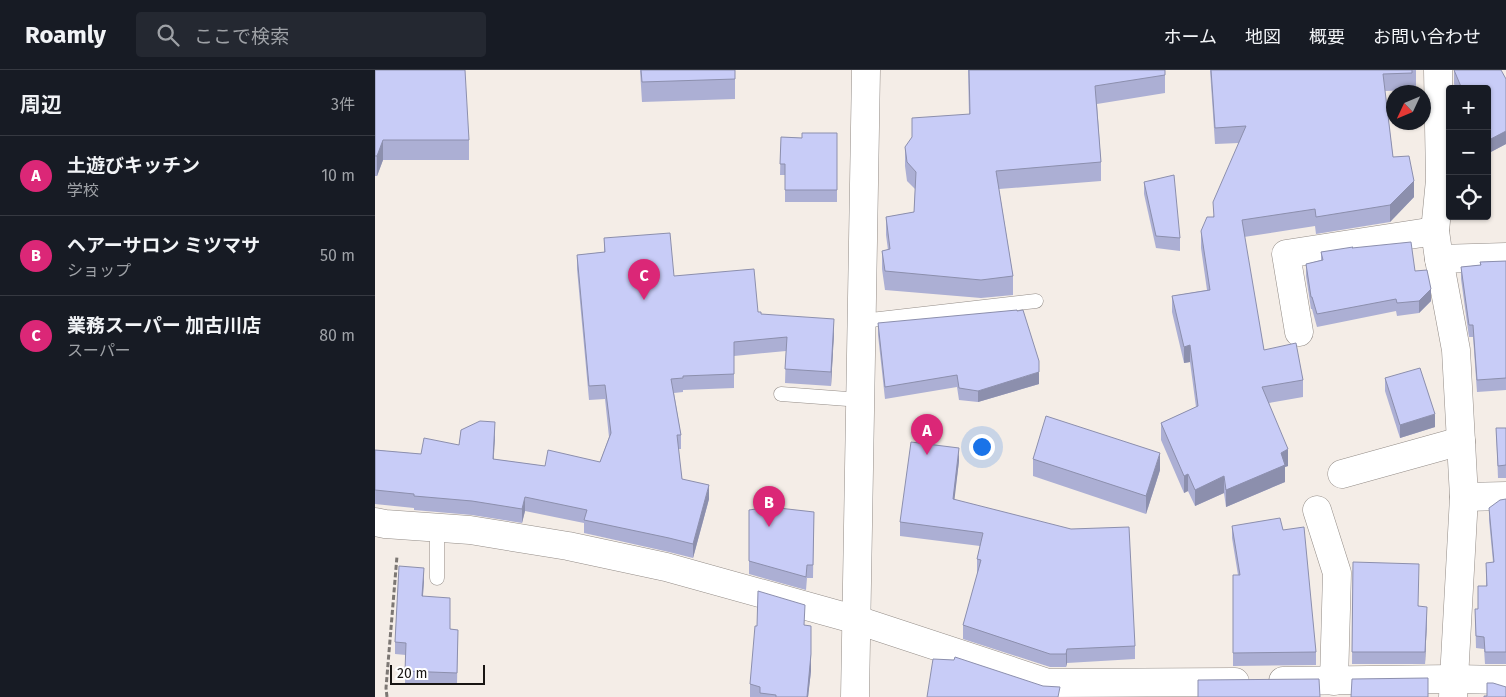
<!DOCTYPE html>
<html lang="ja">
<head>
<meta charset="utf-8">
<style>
  body { margin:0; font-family:"Fira Sans","Noto Sans JP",sans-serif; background:#242831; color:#f1f3f6 }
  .controls { position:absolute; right:15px; top:15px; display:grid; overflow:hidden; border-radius:5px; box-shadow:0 1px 4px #0004 }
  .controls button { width:45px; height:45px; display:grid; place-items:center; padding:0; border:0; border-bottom:1px solid #363941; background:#171b24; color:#f1f3f6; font:25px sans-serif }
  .compass { position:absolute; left:1011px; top:15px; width:45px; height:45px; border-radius:50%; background:#171b24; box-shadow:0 1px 4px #0004; rotate:226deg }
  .scale { position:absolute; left:15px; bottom:12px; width:95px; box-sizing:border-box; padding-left:5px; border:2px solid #181513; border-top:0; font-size:14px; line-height:18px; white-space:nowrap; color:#181513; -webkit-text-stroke:4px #fff; paint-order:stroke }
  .you { position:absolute; left:606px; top:376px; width:18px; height:18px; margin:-12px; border:4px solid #fff; border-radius:50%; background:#1a73e8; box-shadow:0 0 0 8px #1a73e833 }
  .badge { display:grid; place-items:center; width:32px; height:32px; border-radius:50%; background:#db2777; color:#fff; font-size:16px; font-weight:700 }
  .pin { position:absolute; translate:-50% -41px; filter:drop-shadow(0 1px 2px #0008) }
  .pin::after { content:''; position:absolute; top:26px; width:18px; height:15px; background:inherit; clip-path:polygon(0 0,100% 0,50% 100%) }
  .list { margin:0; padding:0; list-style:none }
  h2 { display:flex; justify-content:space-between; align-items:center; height:65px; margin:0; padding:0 20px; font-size:21px }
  h2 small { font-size:16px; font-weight:400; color:#9ea1a6 }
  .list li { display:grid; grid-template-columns:32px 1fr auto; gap:15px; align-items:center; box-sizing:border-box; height:80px; padding:0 20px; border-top:1px solid #363941 }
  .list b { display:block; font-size:19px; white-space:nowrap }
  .list p { margin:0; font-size:16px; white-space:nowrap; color:#9ea1a6 }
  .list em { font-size:16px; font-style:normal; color:#9ea1a6 }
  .icon { flex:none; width:28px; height:28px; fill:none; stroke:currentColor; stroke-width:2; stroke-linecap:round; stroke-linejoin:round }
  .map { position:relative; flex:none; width:1131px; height:627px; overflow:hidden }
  header { display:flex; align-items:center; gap:30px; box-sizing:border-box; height:70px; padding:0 25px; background:#171b24; border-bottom:1px solid #363941 }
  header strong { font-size:24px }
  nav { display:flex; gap:28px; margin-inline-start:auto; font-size:18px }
  .search { width:350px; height:45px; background:#242831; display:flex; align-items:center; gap:12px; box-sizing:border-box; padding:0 18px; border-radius:5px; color:#9ea1a6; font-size:19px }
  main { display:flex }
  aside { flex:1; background:#171b24 }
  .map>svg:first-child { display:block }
</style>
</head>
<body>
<header>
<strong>Roamly</strong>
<div class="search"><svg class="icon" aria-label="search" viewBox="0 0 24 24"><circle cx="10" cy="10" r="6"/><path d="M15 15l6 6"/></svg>ここで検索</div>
<nav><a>ホーム</a><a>地図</a><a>概要</a><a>お問い合わせ</a></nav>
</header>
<main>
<aside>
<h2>周辺<small>3件</small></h2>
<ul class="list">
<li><span class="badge">A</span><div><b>土遊びキッチン</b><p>学校</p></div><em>10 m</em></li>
<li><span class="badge">B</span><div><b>ヘアーサロン ミツマサ</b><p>ショップ</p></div><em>50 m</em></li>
<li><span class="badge">C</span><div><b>業務スーパー 加古川店</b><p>スーパー</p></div><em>80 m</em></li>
</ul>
</aside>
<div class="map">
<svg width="1131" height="627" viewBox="0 0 1131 627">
  <rect width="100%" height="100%" fill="#f4ede7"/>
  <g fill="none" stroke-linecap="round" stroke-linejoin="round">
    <defs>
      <g id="lane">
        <path d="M487 251 661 231"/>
        <path d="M406 324 486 330"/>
        <path d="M62 458V508"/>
      </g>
      <g id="street">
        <path d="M1063 0 1065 110 1060 161 1064 189 1081 280 1089 427 1078 627"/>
        <path d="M1064 189 1131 187"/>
        <path d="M924 262 911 184 1060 161"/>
        <path d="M967 404 1086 371"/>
        <path d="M1089 427 1131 426"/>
        <path d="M942 440 962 503 959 611"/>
        <path d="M0 452 10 454 95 460 193 476 291 497 482 550 673 613 860 612"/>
        <path d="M908 611 1079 609 1131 610"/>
        <path d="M480 627 491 0"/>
      </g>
    </defs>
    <!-- lane casing -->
    <use href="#lane" stroke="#938c87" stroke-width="15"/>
    <!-- street casing -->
    <use href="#street" stroke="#938c87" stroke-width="29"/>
    <!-- path -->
    <path stroke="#7c7773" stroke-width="3" stroke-dasharray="5 2.5" stroke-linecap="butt" d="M12 627 11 618 22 486"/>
    <!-- lane -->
    <use href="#lane" stroke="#fff" stroke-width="14"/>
    <!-- street -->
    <use href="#street" stroke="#fff" stroke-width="28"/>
  </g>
  <!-- wall -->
  <g fill="#acafd4">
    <path d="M0 0 94 70V90H8L2 106H0Z"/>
    <path d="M265 0H360V29L267 32Z"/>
    <path d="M593 0H790V23L722 34 726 92V111L624 119 638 206V225L606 228 510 220 507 199V181L513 180 511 165V147L539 142 540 119 532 111 530 96V77L594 44Z"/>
    <path d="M835 0H1041V17H1037V20L1010 21 1018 87 1039 127 1015 152 941 164 940 156 869 167 889 280 928 310V327L894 333 913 396 910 397V412L851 437 849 423 820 436 813 421 809 423 786 370V353L821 337 815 292 809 293 797 242V226L832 220 826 178V161L838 147 864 73 840 74Z"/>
    <path d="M1079 0 1131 9V74L1112 84V19H1081L1079 14Z"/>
    <path d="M462 63V132H410V105H405L406 67 427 68Z"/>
    <path d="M769 112 805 168V181L781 178 769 124Z"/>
    <path d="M229 168 299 206 383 242 386 244 459 263 456 316 410 313 411 281 359 286V318L308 320V322L299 323 306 365V379H303L307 409 334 429 318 488 294 482 209 463V453L150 441 147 453 97 445 39 440V438L0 434V380L46 384 120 366 118 389 170 396 225 392 234 367 230 329 214 330 202 199V185L229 182Z"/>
    <path d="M978 178 1040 201 1056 231 1044 243 1022 246 1021 241 942 257 937 239H936L931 206V194L946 190V182Z"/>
    <path d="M1131 191V320L1102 322 1098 267H1094L1086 209V197L1105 195V192Z"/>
    <path d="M503 253 664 314 603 332 584 330 582 317 510 329 503 265Z"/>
    <path d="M1010 308 1060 357 1025 368 1010 321Z"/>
    <path d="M1121 358H1131V408H1123Z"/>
    <path d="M658 389 785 400 771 444 658 406Z"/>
    <path d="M584 391 579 429 760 576V589L692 593 691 597H675L588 569V555L603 503H602V489L605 476 525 466V452Z"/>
    <path d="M1131 429V594H1110L1109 579 1101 578 1100 539H1103L1111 516V493L1118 492 1114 450V438Z"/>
    <path d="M374 440 439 442 438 508H432L431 520 374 504Z"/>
    <path d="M857 456 908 460 941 582V595L858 596V505H863L857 468Z"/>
    <path d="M978 492 1044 536 1052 549 1050 594H977Z"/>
    <path d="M49 509 48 526 75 559 83 560 82 615 30 613 31 585 20 584V572Z"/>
    <path d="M430 555 436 601 433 627H375V614Z"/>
  </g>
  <!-- shaded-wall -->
  <g fill="#8c8fad">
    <path d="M1131 61V74L1112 84V71Z"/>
    <path d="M8 70V90L2 106V86Z"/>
    <path d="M1039 111V127L1015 152V135Z"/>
    <path d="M1056 219V231L1044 243V231Z"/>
    <path d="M459 249V263L456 316V302Z"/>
    <path d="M815 275V292L809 293V277Z"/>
    <path d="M664 302V314L603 332V321Z"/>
    <path d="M1060 344V357L1025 368V355Z"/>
    <path d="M120 352V366L118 403V389Z"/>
    <path d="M584 378V391L578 442V429Z"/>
    <path d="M913 379V396L910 397V412L851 437V420L906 383Z"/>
    <path d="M785 383V400L771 444V426Z"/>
    <path d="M813 404V421L809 423V406Z"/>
    <path d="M849 406V423L820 436V420Z"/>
    <path d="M334 415V429L318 488V474Z"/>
    <path d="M150 427V441L147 453V439Z"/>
    <path d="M49 498V509L47 538V526Z"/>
    <path d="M1052 537V549L1050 594V582Z"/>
    <path d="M436 556V601L433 627H432Z"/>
    <path d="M692 579V593L691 597V584Z"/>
  </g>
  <!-- building -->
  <g fill="#c8ccf7" stroke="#8c8fad">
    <path d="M0 0H90L94 70H8L2 86H0Z"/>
    <path d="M266 0H360V9L267 12Z"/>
    <path d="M594 0H790V5L720 16 726 92 621 101 638 206 606 210 510 201 507 181 515 179 511 147 539 142 541 102 532 92 530 77 537 67V48L595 44Z"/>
    <path d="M836 0H1037V3L1008 4 1018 87 1034 86 1039 111 1015 135 941 147 940 139 867 150 889 280 921 273 928 310 887 317 913 379 906 383 910 395 851 420 849 406 820 420 813 404 809 406 786 353 823 336 815 275 809 277 797 226 835 220 826 161 832 147H839L838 132 871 56 840 58Z"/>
    <path d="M1079 0H1126L1131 9V61L1112 71V19H1087Z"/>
    <path d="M427 63H462V120H410V94H405L406 67 427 68Z"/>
    <path d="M799 105 805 168 781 166 769 112Z"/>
    <path d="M295 163 299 206 379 199 383 242H386V244L459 249 456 302 410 299 412 267 359 272V304L308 306V308L296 309 306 365H302L307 409 334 415 318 474 294 468 209 450 212 440 150 427 147 439 97 431 39 426V424L0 420V380L46 384 49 368 84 375 86 360 105 351 120 352 118 389 170 396 173 380 225 392 236 363 230 315 214 316 202 185 230 182 229 168Z"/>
    <path d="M1036 172 1040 201 1052 200 1056 219 1044 231 1022 233 1021 229 942 244 937 227H936L931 194 948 190 946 182 978 177 977 178Z"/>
    <path d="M1131 191V308L1102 310 1098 255H1094L1086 197 1106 195 1105 192Z"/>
    <path d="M642 240V241L648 240 664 291V302L603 321 584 318 582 305 510 317 503 253Z"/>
    <path d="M1045 298 1060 344 1025 355 1010 308Z"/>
    <path d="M671 346 785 383 771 426 658 389Z"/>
    <path d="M1121 358H1131V395L1123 396Z"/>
    <path d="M536 372 584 378 578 429 696 459 754 457 760 576 692 579 691 584H675L588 555 606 490 602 489 608 463 525 452Z"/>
    <path d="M1131 429V582H1110L1109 567 1101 566 1100 539H1103V516H1112L1111 493 1119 492 1114 438 1125 430Z"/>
    <path d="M395 437 439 442 438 495H432L431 507 374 491V440Z"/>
    <path d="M905 448 908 460 929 457 941 582 858 583V505H865L857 456Z"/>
    <path d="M978 492 1044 494 1043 536 1052 537 1050 582H977Z"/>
    <path d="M24 496 49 498 47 526 75 528V559L83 560 82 603 30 601 31 573 20 572Z"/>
    <path d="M383 521 430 535 429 555 436 556V584L432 627H401V625L385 623V617L375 614 380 556H382Z"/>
    <path d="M580 587 668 616 685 617 683 627H552L558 589 579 590Z"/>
    <path d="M1053 608V627H976L977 609Z"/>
    <path d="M944 609 945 627H823V610Z"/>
    <path d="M1112 613H1118L1131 617V627H1109V626H1112Z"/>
  </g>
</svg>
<div class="controls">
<button>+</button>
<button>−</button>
<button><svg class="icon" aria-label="locate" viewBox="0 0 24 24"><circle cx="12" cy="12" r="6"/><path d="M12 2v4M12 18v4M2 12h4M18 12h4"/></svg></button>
</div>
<svg class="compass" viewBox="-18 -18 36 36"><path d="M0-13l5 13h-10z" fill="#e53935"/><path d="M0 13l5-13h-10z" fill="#9ea1a6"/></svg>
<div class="scale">20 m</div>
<div class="you"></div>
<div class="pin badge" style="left:552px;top:385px">A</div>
<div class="pin badge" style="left:394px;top:457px">B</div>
<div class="pin badge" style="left:269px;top:230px">C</div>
</div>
</main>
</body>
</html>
